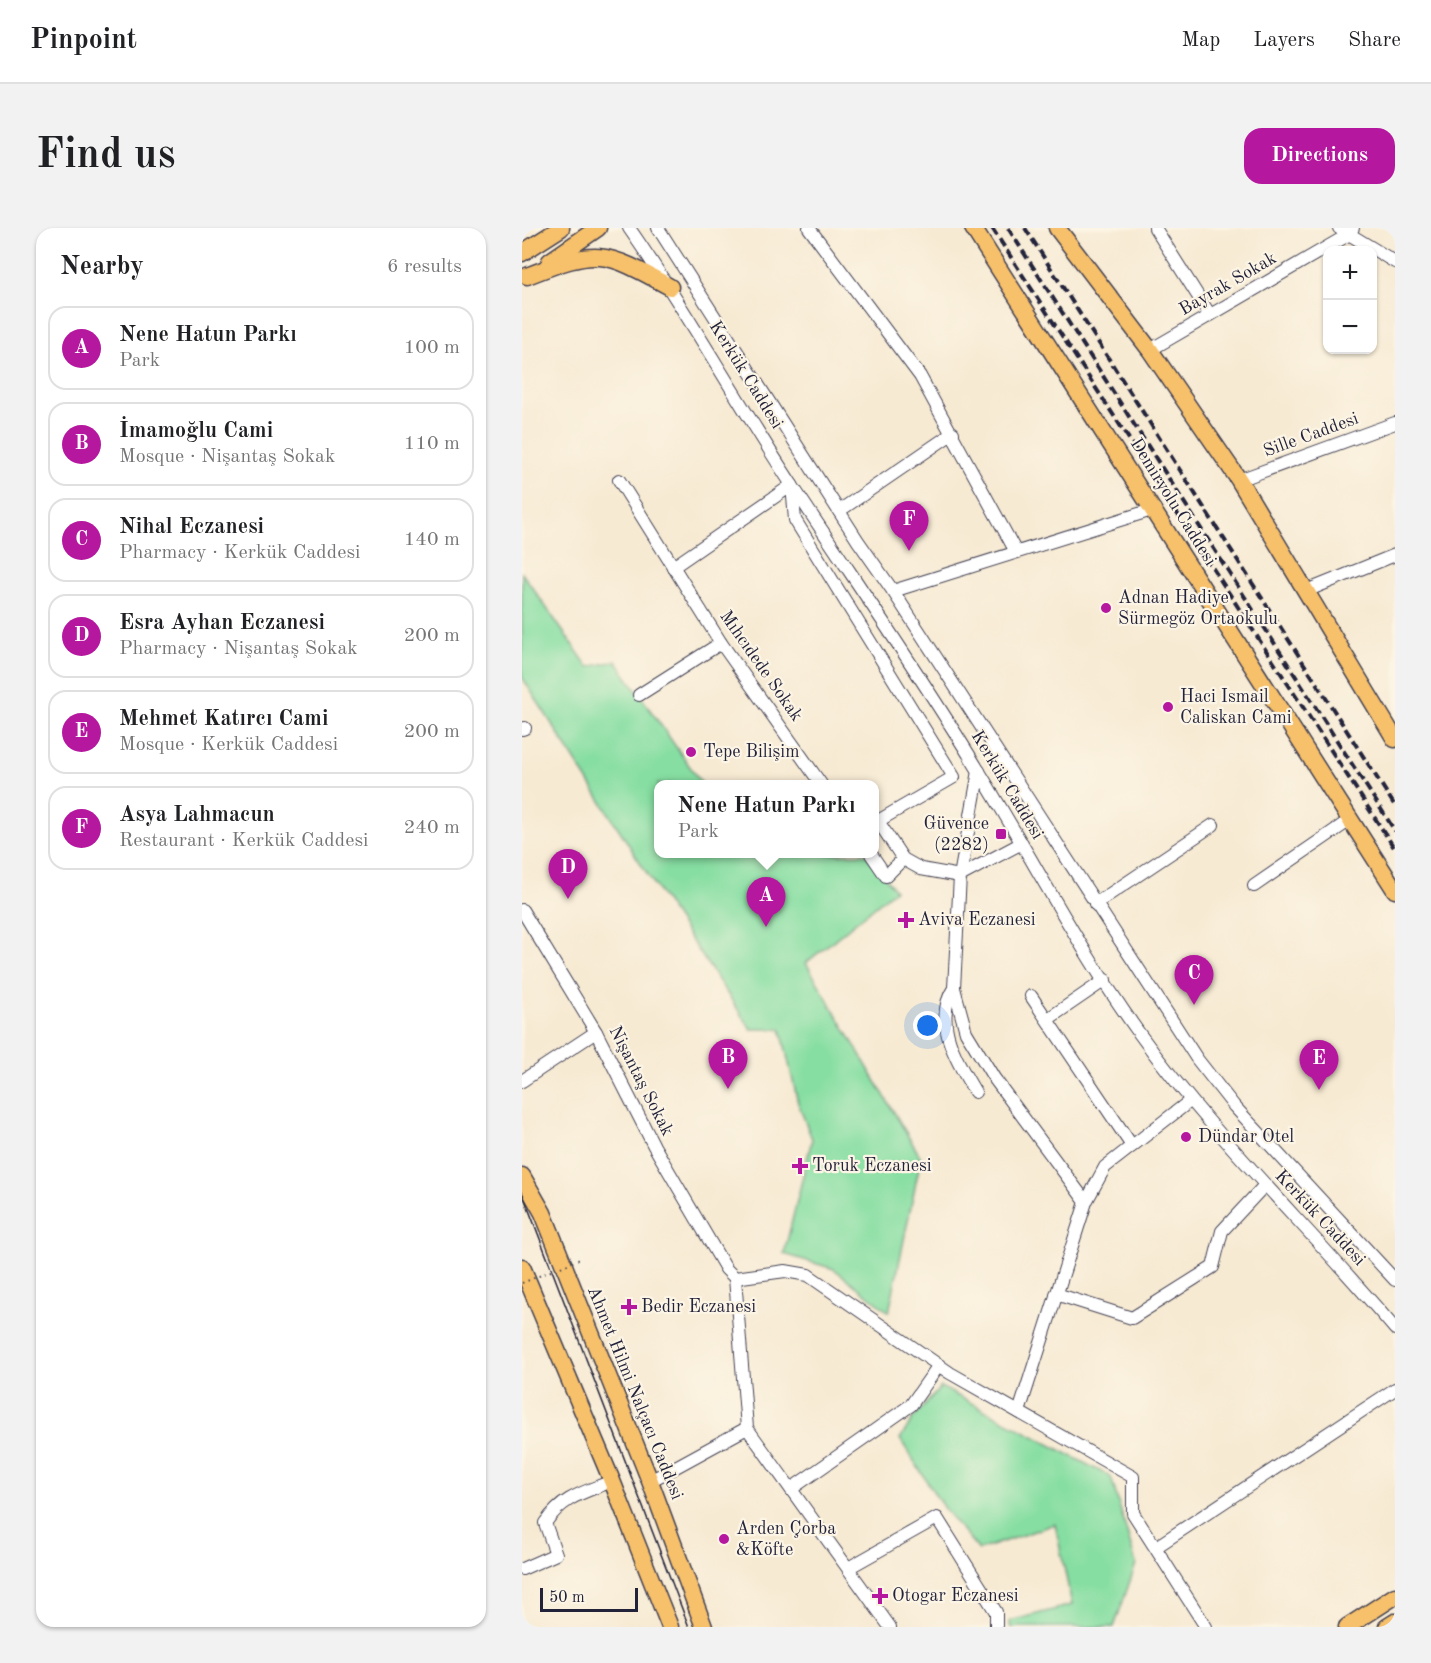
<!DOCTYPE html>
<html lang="en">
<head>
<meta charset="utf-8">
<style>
  body { margin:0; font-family:"Old Standard TT",serif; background:#f2f2f2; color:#202124 }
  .controls { position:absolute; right:18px; top:18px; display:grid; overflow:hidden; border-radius:12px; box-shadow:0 2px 4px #0004 }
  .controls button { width:54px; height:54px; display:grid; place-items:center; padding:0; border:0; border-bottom:2px solid #e0e0e0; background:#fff; color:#202124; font:30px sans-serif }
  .scale { position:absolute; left:18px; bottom:15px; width:98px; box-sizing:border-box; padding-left:6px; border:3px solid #22223b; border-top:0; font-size:16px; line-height:21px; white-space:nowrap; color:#22223b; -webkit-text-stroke:4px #fcf5e5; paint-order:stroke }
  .you { position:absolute; left:406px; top:798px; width:21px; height:21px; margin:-15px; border:4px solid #fff; border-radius:50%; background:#1a73e8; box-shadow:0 0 0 9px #1a73e833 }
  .badge { display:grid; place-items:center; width:39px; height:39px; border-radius:50%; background:#b5179e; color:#fff; font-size:20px; font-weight:700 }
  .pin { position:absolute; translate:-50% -50px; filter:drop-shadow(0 2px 3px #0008) }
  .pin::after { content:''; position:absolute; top:32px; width:21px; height:18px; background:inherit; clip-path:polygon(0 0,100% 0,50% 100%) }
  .popup { position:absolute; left:132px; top:552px; width:225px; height:78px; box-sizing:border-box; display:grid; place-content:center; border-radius:12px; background:#fff; filter:drop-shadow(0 2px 4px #0005); font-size:20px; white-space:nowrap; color:#757577 }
  .popup b { font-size:22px; color:#202124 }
  .popup::after { content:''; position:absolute; left:50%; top:100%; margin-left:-12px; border:12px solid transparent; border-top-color:#fff }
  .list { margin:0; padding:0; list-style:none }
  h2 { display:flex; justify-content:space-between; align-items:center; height:78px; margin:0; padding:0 24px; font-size:26px }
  h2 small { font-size:20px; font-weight:400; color:#757577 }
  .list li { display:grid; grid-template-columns:39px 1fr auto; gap:18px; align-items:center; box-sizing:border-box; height:84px; margin:0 12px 12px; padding:0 12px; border:2px solid #e0e0e0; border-radius:18px }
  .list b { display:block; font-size:22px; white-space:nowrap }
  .list p { margin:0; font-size:20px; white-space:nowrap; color:#757577 }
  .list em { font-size:20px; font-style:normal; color:#757577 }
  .map { position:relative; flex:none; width:873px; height:1399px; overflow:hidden; border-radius:18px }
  header { display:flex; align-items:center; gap:36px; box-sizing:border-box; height:84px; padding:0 30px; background:#fff; border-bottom:2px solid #e0e0e0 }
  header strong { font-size:28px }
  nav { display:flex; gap:33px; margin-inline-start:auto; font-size:21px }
  .intro { display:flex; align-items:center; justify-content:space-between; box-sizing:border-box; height:144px; padding:0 36px }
  h1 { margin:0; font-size:42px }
  .button { padding:15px 27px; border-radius:18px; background:#b5179e; color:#fff; font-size:21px; font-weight:700 }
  main { display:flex; gap:36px; padding:0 36px }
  aside { flex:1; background:#fff; border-radius:18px; box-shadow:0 2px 4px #0004 }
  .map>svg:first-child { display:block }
</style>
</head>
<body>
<header>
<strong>Pinpoint</strong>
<nav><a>Map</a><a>Layers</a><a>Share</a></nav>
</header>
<div class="intro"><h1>Find us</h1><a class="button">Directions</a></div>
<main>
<aside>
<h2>Nearby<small>6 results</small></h2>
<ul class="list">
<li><span class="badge">A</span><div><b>Nene Hatun Parkı</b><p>Park</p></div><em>100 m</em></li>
<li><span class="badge">B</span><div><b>İmamoğlu Cami</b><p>Mosque · Nişantaş Sokak</p></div><em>110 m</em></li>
<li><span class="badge">C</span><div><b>Nihal Eczanesi</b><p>Pharmacy · Kerkük Caddesi</p></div><em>140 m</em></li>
<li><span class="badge">D</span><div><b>Esra Ayhan Eczanesi</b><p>Pharmacy · Nişantaş Sokak</p></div><em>200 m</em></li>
<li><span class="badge">E</span><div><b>Mehmet Katırcı Cami</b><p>Mosque · Kerkük Caddesi</p></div><em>200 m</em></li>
<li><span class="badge">F</span><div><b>Asya Lahmacun</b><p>Restaurant · Kerkük Caddesi</p></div><em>240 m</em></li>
</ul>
</aside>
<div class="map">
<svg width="873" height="1399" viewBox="0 0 873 1399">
  <rect width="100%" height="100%" fill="#fcf5e5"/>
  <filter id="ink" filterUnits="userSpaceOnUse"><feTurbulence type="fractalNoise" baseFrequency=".0167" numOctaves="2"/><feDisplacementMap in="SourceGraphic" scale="12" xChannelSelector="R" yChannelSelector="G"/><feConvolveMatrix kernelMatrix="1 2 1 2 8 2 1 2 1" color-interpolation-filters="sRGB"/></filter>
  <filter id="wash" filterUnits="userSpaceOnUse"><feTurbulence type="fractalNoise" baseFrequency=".008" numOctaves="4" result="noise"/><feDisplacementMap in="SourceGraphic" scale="24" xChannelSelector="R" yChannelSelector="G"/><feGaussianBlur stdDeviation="1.35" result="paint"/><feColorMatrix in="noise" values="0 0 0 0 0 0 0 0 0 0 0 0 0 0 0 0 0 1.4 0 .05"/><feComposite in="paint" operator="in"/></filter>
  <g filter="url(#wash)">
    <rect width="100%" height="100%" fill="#f7ead3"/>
    <!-- green -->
    <g fill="#86dea2" stroke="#54806e" stroke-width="1.5">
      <path d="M0 345 66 439 94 433 180 556H136V626H226L229 630 236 626H344L373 662 284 735 399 930 367 1084 312 1041 262 1026 290 911 276 875 259 801H229L135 661 0 449Z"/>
      <path d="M419 1159 589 1249 614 1336 592 1399H488V1393L550 1377 533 1296 457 1322 423 1282 378 1211 392 1189Z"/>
    </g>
  </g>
  <g filter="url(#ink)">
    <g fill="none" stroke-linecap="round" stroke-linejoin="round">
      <defs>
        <g id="minor">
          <path d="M107 0C165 83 214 172 270 257 333 353 399 447 458 545 511 632 558 723 617 805 694 912 789 1001 873 1101"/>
          <path d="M136 0 336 313 371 363 675 831 712 878 873 1052"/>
          <path d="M287 0 398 148 494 324"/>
          <path d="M633 0 688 87"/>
          <path d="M817 0 873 34"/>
          <path d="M628 122 826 7 831 0"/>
          <path d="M97 252 199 415 299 556"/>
          <path d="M717 252 873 195"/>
          <path d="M317 283 431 205"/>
          <path d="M151 339 270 257 273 292 432 549 356 593 381 631 399 641 438 648 500 615"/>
          <path d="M371 363 633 281"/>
          <path d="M784 363 873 327"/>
          <path d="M117 467 199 415"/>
          <path d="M0 501 3 500"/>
          <path d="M457 543 438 648 432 760 444 804 472 850 564 974 497 1184"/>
          <path d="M349 626 364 648 381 631"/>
          <path d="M732 658 828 592"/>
          <path d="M573 676 691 597"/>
          <path d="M0 682 74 804 132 918 204 1041 213 1050 263 1043 286 1047 428 1145 611 1249V1285L684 1399"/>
          <path d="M432 760C410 793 435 834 453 864"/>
          <path d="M509 768 610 918"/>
          <path d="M526 791 583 752"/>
          <path d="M0 853 74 804"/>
          <path d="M564 974 583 939 668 873"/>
          <path d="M213 1050 225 1200 368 1399"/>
          <path d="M534 1066 610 1090 691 1039 700 1003 742 958"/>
          <path d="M128 1253 225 1200"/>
          <path d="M269 1261 389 1177 417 1137"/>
          <path d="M634 1319 873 1161"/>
          <path d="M328 1339 415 1290 474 1384V1399"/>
          <path d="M0 1341 34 1326 23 1295C42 1268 61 1265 90 1253"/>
        </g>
        <g id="major">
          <path d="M451 0 873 662"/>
          <path d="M535 0 628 122 717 252 873 511"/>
          <path d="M0 25 39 0"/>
          <path d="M28 33 76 0"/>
          <path d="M5 48C76 20 81 22 148 59"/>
          <path d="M0 948 21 985 128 1253 182 1399"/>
          <path d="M0 1039 90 1253 148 1399"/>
          <path d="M825 1399 873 1368"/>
          <path d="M865 1399 873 1394"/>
        </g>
      </defs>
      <!-- minor casing -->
      <use href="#minor" stroke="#424052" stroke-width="14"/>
      <!-- major casing -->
      <use href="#major" stroke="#424052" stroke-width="19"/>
      <!-- minor -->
      <use href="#minor" stroke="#fff" stroke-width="12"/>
      <!-- major -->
      <use href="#major" stroke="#f7c06b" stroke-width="16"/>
      <!-- tram -->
      <path stroke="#22223b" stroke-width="1.5" d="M0 964 167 1399"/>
      <!-- rail -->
      <g stroke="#22223b" stroke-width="4" stroke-dasharray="9 4.5" stroke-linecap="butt">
        <path d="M470 0 873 621"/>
        <path d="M486 0 873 603"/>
        <path d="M503 0 873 578"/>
      </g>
      <!-- path-bridge -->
      <path stroke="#424052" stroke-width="2" stroke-dasharray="1.5 4.5" stroke-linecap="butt" d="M0 1055 58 1031"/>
    </g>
  </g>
  <!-- markers -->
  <g fill="#b5179e" stroke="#fcf5e5" stroke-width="2">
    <circle cx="584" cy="380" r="6"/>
    <circle cx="646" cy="479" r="6"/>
    <circle cx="169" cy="524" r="6"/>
    <rect x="473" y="600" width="12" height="12" rx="3"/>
    <path d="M381 683h6v6h6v6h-6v6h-6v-6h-6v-6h6z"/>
    <circle cx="664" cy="909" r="6"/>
    <path d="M275 929h6v6h6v6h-6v6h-6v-6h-6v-6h6z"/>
    <path d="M104 1070h6v6h6v6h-6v6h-6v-6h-6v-6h6z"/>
    <circle cx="202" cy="1311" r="6"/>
    <path d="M355 1359h6v6h6v6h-6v6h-6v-6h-6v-6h6z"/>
  </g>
  <g text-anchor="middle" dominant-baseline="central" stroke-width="4.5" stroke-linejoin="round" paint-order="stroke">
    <!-- street labels -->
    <g font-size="18" fill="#22223b" stroke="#fcf5e5">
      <text transform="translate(706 56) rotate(-30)">Bayrak Sokak</text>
      <text transform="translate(224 147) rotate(58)">Kerkük Caddesi</text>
      <text transform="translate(789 207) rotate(-20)">Sille Caddesi</text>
      <text transform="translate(651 274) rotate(58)">Demiryolu Caddesi</text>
      <text transform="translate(239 438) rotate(55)">Mıhcıdede Sokak</text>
      <text transform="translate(485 557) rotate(59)">Kerkük Caddesi</text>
      <text transform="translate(119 853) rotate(63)">Nişantaş Sokak</text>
      <text transform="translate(798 990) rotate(47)">Kerkük Caddesi</text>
      <text transform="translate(113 1165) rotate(68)">Ahmet Hilmi Nalçacı Caddesi</text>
    </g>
    <!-- poi labels -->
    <g font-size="18" fill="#22223b" stroke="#fcf5e5" text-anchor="start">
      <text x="596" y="370">Adnan Hadiye<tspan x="596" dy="21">Sürmegöz Ortaokulu</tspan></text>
      <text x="658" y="469">Haci Ismail<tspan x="658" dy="21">Caliskan Cami</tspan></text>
      <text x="181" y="524">Tepe Bilişim</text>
      <text x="467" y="596" text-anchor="end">Güvence<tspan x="467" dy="21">(2282)</tspan></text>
      <text x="396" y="692">Aviva Eczanesi</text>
      <text x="676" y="909">Dündar Otel</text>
      <text x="290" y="938">Toruk Eczanesi</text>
      <text x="119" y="1079">Bedir Eczanesi</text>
      <text x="214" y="1301">Arden Çorba<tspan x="214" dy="21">&amp;Köfte</tspan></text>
      <text x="370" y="1368">Otogar Eczanesi</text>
    </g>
  </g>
</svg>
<div class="controls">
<button>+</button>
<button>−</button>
</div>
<div class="scale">50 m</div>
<div class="you"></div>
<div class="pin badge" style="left:244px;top:699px">A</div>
<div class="popup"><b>Nene Hatun Parkı</b>Park</div>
<div class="pin badge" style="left:206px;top:861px">B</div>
<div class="pin badge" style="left:672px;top:777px">C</div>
<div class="pin badge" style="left:46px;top:671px">D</div>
<div class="pin badge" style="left:797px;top:862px">E</div>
<div class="pin badge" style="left:387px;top:323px">F</div>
</div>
</main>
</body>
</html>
